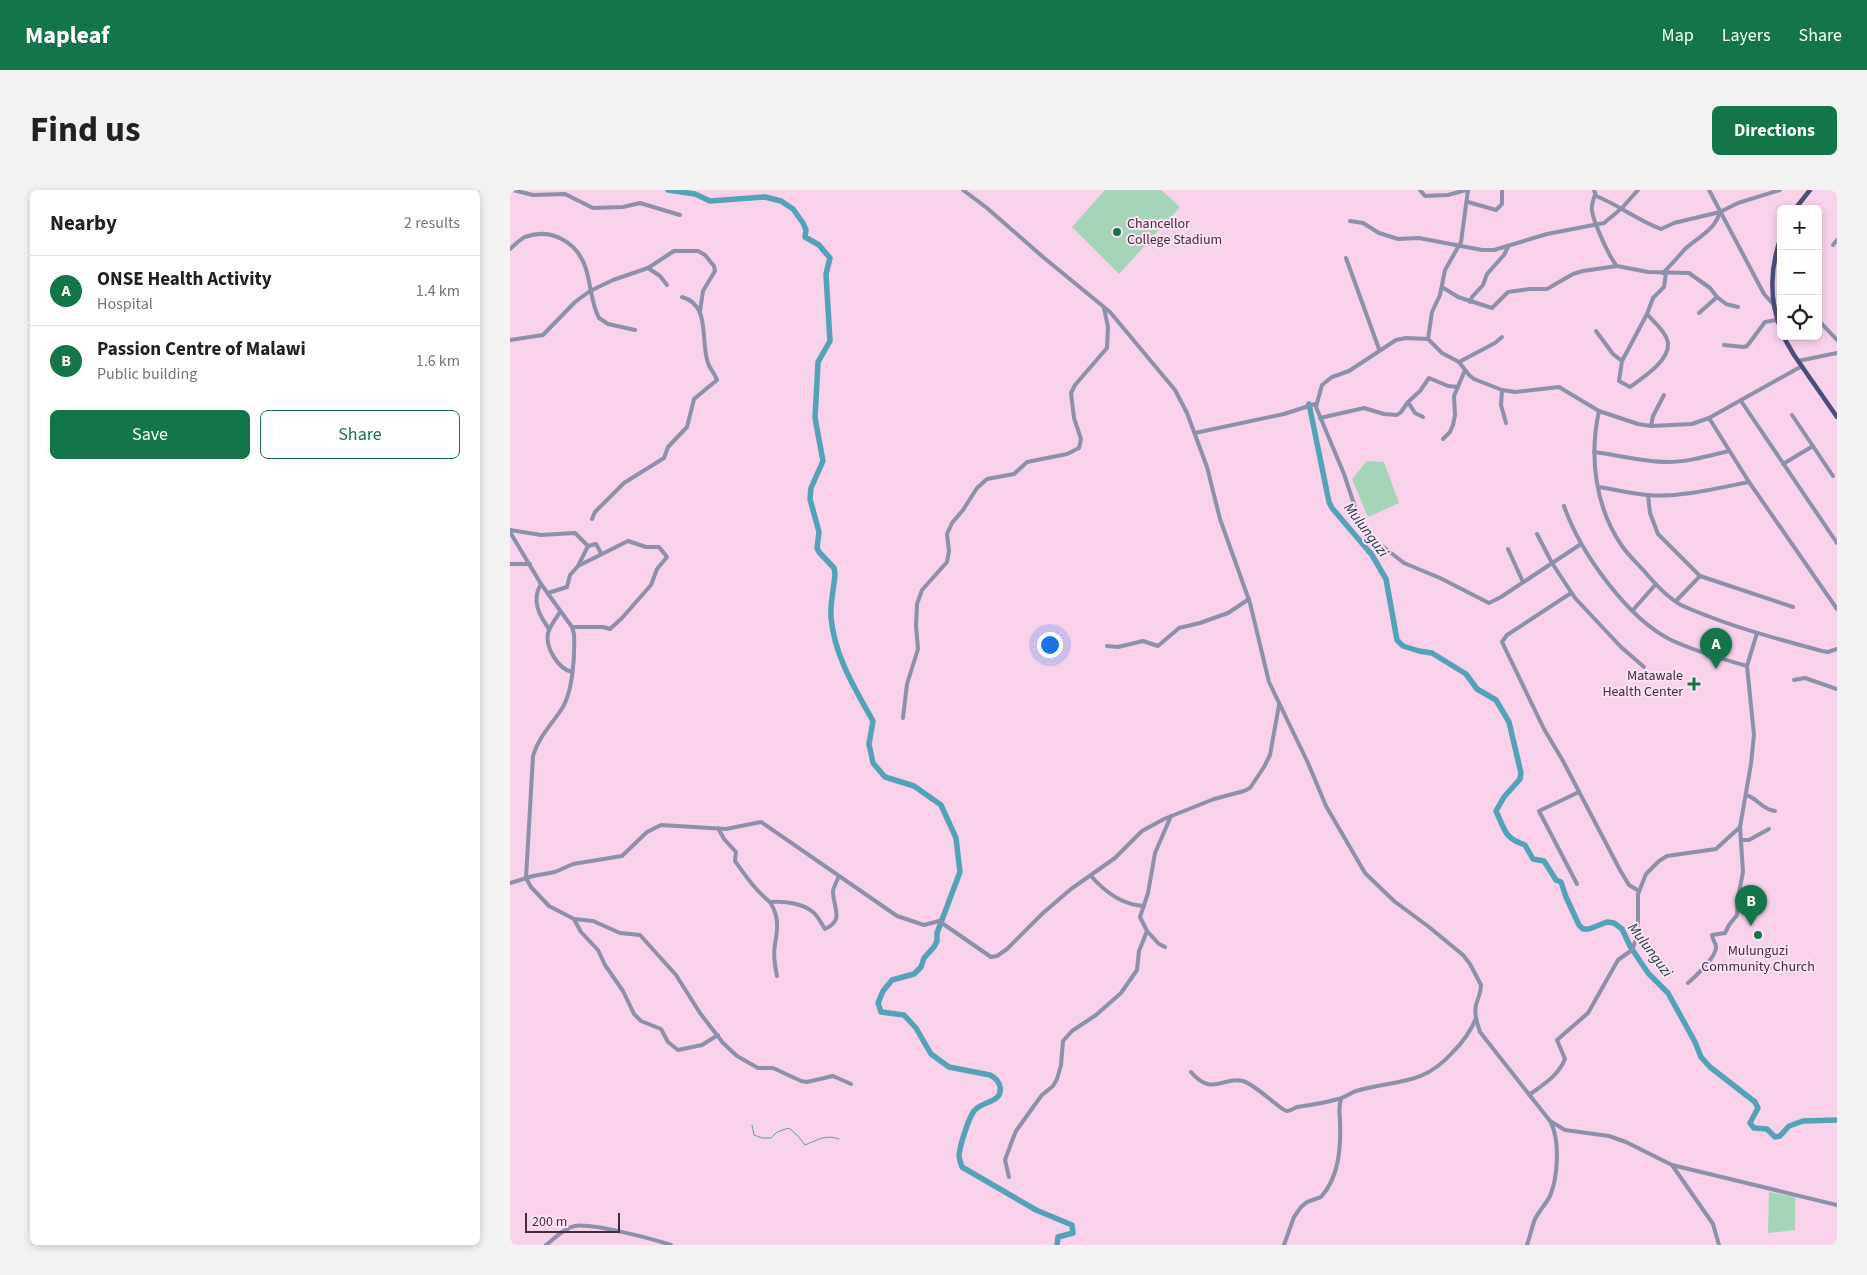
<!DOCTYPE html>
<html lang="en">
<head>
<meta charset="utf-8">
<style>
  body { margin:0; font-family:"Source Sans 3",sans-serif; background:#f2f2f2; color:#202124 }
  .controls { position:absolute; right:15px; top:15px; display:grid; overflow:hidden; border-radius:8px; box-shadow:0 2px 8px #0003 }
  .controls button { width:45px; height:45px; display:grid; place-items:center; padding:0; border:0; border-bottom:1px solid #e0e0e0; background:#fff; color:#202124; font:25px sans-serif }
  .scale { position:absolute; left:15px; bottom:12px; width:95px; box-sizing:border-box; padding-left:5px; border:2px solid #452c3d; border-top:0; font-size:14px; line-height:18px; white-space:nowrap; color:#452c3d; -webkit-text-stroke:4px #fde3f4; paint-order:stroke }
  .you { position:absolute; left:539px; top:454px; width:18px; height:18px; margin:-12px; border:4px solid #fff; border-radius:50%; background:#1a73e8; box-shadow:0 0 0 8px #1a73e833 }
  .badge { display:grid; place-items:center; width:32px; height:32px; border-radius:50%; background:#14744a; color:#fff; font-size:16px; font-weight:700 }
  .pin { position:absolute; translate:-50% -41px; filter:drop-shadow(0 1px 2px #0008) }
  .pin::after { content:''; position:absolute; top:26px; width:18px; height:15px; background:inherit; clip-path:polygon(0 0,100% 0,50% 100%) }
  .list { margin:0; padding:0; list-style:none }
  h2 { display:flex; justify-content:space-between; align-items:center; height:65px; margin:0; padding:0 20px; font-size:21px }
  h2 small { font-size:16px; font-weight:400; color:#757577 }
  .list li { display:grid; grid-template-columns:32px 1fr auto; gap:15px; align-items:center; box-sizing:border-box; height:70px; padding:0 20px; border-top:1px solid #e0e0e0 }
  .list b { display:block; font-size:19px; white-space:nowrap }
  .list p { margin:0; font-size:16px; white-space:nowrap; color:#757577 }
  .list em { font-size:16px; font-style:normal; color:#757577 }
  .actions { display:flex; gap:10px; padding:15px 20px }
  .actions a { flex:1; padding:11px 0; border:1px solid #14744a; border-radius:8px; text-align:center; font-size:18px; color:#14744a }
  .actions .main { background:#14744a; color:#fff }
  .icon { flex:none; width:28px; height:28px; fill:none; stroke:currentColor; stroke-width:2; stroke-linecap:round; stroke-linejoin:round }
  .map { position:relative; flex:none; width:1327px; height:1055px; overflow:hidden; border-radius:8px }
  header { display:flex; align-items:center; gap:30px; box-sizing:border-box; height:70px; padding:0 25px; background:#14744a; color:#fff }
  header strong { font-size:24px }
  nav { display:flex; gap:28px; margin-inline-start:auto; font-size:18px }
  .intro { display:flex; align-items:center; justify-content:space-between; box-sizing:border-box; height:120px; padding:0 30px }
  h1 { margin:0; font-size:35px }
  .button { padding:12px 22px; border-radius:8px; background:#14744a; color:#fff; font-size:18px; font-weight:700 }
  main { display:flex; gap:30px; padding:0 30px }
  aside { flex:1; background:#fff; border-radius:8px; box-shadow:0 2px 8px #0003 }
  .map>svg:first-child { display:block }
</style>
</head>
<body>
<header>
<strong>Mapleaf</strong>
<nav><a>Map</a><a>Layers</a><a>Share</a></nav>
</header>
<div class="intro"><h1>Find us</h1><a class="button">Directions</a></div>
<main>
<aside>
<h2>Nearby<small>2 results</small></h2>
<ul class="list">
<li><span class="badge">A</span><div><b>ONSE Health Activity</b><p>Hospital</p></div><em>1.4 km</em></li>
<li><span class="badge">B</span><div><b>Passion Centre of Malawi</b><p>Public building</p></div><em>1.6 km</em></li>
</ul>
<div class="actions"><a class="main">Save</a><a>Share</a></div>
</aside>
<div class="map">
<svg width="1327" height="1055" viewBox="0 0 1327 1055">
  <rect width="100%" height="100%" fill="#f8d1eb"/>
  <!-- green -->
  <g fill="#a6d4b8">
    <path d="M595 0H651L670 17 609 84 562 37Z"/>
    <path d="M857 271 874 272 889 313 858 327 842 289Z"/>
    <path d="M1259 1002 1285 1007V1040L1258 1043Z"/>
  </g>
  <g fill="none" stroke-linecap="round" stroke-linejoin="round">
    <!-- stream -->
    <path stroke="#53a2b8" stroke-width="1" d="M242 935 244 945 252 948H261L267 942 279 938 288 946 295 955C308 950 315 944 329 949"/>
    <!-- river -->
    <g stroke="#53a2b8" stroke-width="5.5">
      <path d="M158 0 185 4 200 11 255 7 271 11 283 19 293 33 296 40 295 47 309 55 320 68 316 84 320 151 308 172 305 228 313 271 301 298 300 309 309 342 307 358 309 362 324 378 325 384C324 398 320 413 321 427 324 465 345 499 363 531L359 554 363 573 375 587 404 596 431 615 446 648 450 682 427 743V751L424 757 414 768 411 777 404 784 382 790 373 801 368 813 371 822 394 825 406 838 421 864 439 877 480 885C486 888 489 891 490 897 493 913 471 911 464 921 458 929 450 956 449 965 449 970 451 973 452 977L526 1020 562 1035 563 1043 548 1047 547 1055"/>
      <path d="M799 214 819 312 822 318 862 365 876 389 887 450 893 456 909 461 922 463 956 484 967 499 986 510 999 532 1011 583 1010 589 994 607 986 621C995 640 994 648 1015 655L1023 669 1034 671 1046 690 1051 692 1056 707 1069 735 1073 739H1079L1097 732 1104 733 1112 739 1120 756 1138 783 1158 803 1185 852 1191 867 1200 877 1245 912 1248 918 1240 933 1244 938 1257 939 1265 947 1270 946 1279 936 1293 931 1327 930"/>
    </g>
    <!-- minor -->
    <g stroke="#8c90ab" stroke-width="4">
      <path d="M3 0 23 5 55 4 83 18 113 17 130 13 170 25"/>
      <path d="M453 0 477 18 533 67 600 122 665 200 677 223 697 277 710 329 740 413 759 492 798 573 816 616 855 683 884 711 919 737 953 765 960 774 971 795C971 802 968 808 966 815 964 824 967 834 970 842L1040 931 1055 940 1099 946 1116 952 1162 975 1203 1034 1209 1055"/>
      <path d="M910 0 915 6 938 5 956 0"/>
      <path d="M958 0 951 52 935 80 930 105 922 122 918 149 932 163 949 172 959 185 964 189 992 200 1005 202 1049 197 1089 221 1128 234 1141 236 1182 234 1199 228 1292 176"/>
      <path d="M1084 0 1086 6C1109 15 1127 30 1151 39L1164 33 1210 22 1228 13 1270 0"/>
      <path d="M1199 0 1254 104 1264 115"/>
      <path d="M1085 5C1083 10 1081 15 1082 21 1084 33 1099 67 1107 76"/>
      <path d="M958 12 986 20 992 14V0"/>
      <path d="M840 31 853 33 869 43 888 49 909 48 972 60H984L1037 44 1094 33 1112 18 1128 0"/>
      <path d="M1323 55 1327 50"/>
      <path d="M0 59C5 55 10 49 15 47 42 37 68 53 76 79 81 95 81 113 89 128L98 134 125 140"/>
      <path d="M836 68 869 159"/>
      <path d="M138 78 150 86 157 95"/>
      <path d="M1153 83C1161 75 1168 67 1175 59 1188 47 1205 40 1210 22"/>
      <path d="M932 97 948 107 982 118 998 102 1020 99H1037L1063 84 1073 81 1107 76 1138 82 1179 83 1200 98 1207 107 1216 114 1228 117"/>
      <path d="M960 112 962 107 973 95 977 84 994 65 998 57"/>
      <path d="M1189 123 1207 107"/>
      <path d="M1137 124C1144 132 1156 142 1158 153 1160 171 1131 189 1120 197L1109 191 1112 171 1137 124 1143 108 1154 97 1156 83"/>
      <path d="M1311 133 1327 150"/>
      <path d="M1086 141 1103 164 1112 171"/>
      <path d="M918 149 896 148 886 150 839 181 822 187 812 195 806 217 834 284 847 323 863 349 894 373 930 388 979 413 991 407 1071 354"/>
      <path d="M0 150 33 145 65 112 80 101 103 90 138 78 164 61H188L195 65 204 76 205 81 193 101 190 121"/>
      <path d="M1214 155 1234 157 1237 156 1255 132 1267 130"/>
      <path d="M1288 171 1327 163"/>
      <path d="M949 172 985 153 992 147"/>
      <path d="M992 200 991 215 996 233"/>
      <path d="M1231 211 1327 353"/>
      <path d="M1089 221C1079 266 1085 317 1112 356 1118 365 1127 373 1135 382 1145 394 1157 407 1171 415 1181 420 1193 424 1203 428 1239 442 1276 451 1312 461L1318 462 1327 459"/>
      <path d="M1282 225 1323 286"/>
      <path d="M913 227 905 223 898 212 910 201 919 188 938 196 948 197"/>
      <path d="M810 228 854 218 874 224 887 225 891 222 898 212"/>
      <path d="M1199 228 1239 292 1327 419"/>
      <path d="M1141 236 1143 226 1154 205"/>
      <path d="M685 243 774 224 805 214"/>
      <path d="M933 249 940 242 943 235 945 225 944 206 955 180"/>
      <path d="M1084 262C1108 265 1133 272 1157 272 1178 272 1198 266 1219 261"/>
      <path d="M1273 274 1303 256"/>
      <path d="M1088 297C1104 299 1121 304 1138 305 1168 308 1209 298 1239 292"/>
      <path d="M1138 305 1140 323 1148 344 1190 386 1283 417"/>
      <path d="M1054 316C1070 362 1117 428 1161 450 1185 461 1212 469 1237 476L1247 443"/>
      <path d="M82 329 85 322 114 293 154 268 158 257 177 237 184 209 207 190C205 184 200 179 198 173 190 150 201 115 172 107"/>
      <path d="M0 340 31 345 65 343 78 356"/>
      <path d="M0 342 31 394 62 437 64 444C65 465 63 503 51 520 41 535 28 548 23 566L16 688 21 697 39 716 64 729 83 731 110 743 130 745 166 785 190 823 213 853 227 866 248 878H263L291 891 297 892 323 886 341 894"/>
      <path d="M1027 344 1042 373 1065 408 1111 457 1134 477"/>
      <path d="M998 359 1013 392"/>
      <path d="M0 374H20"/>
      <path d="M68 376 78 356 86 354 91 363"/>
      <path d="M31 394C21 410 29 425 39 439"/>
      <path d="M38 403 57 397 60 385 68 376 118 351 136 357H149L157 367 147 379 141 395 112 428 100 439 93 437H62"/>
      <path d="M1061 403 997 445 992 452 1034 539 1053 571 1110 680 1119 695 1129 701"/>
      <path d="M1166 411 1190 386"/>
      <path d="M1123 420 1146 394"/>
      <path d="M50 422C46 428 40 436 38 443 35 457 48 479 62 482"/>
      <path d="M597 456 608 457 633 451 648 456 669 438 690 433 718 423 739 409"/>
      <path d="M1284 490 1295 488 1327 499"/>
      <path d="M393 528 397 494 408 459 406 436 407 414 412 400 437 372 439 361 437 344 442 333 453 320 467 298 477 289 504 284 517 272 557 264 569 258 571 249 564 228 561 203 565 195 597 158 598 137 594 118"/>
      <path d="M1236 605C1249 609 1251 619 1265 621"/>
      <path d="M208 638 214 649 226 662 225 671C235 685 246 701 260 712 274 711 292 713 303 722 308 726 311 733 315 739 335 730 323 718 323 701 324 696 327 691 329 686"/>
      <path d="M1231 650H1239L1259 639"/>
      <path d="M581 686C595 702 612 715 634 716"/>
      <path d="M0 693 23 686 45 682 63 674 112 666 137 642 151 635 216 639 251 632 387 726 414 735 429 731 481 767 487 766 497 759 533 723 561 699 605 668 632 641 654 629 704 609 734 601 740 598 754 577 760 565 769 515"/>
      <path d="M1067 694 1029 621 1069 602"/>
      <path d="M260 712C269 726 268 738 265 754 263 764 265 777 267 786"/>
      <path d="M64 729 71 742 88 760 95 775 113 801 124 824 131 831 151 839 158 852 168 860 192 855 208 845"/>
      <path d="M637 741 649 754 655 757"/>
      <path d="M1178 793C1185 787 1207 766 1206 757 1206 752 1202 750 1202 745L1215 743 1219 735 1227 725 1228 708 1233 682 1230 637 1241 574 1244 545 1237 476"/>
      <path d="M681 882C702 907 713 886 733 891 746 895 772 921 777 921 781 921 784 918 787 917 801 915 815 913 828 909 834 908 840 903 846 901 886 889 911 897 942 863 952 853 961 841 966 828"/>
      <path d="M1019 905C1034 894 1048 886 1055 869L1047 850 1078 823 1108 770 1122 760 1128 744V704L1136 684 1149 671 1157 666 1206 659 1230 637"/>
      <path d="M1162 975 1327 1015"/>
      <path d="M499 987 495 970 502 951 506 941 526 913 532 905 543 896 547 889 551 875 553 851 562 841 586 825 611 803 627 780 629 761 637 741 630 727 638 703 645 663 661 626"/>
      <path d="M36 1055C45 1048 54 1038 65 1036 82 1033 143 1049 161 1055"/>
      <path d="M774 1055 784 1027 791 1017 797 1012 811 1007C829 987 831 958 830 932 830 924 828 917 831 909"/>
      <path d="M1017 1055C1020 1046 1022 1037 1025 1029 1029 1021 1036 1014 1040 1006 1048 987 1050 951 1041 933"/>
    </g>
    <!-- major -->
    <g stroke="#4a4e7c" stroke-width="4.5">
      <path d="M1285 19 1300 0"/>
      <path d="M1271 47C1260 77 1259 110 1271 140"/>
      <path d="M1273 146 1284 165 1327 227"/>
    </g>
  </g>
  <!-- markers -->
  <g fill="#14744a" stroke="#fde3f4" stroke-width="2">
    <circle cx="607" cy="42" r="5"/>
    <path d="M1181.5 486.5h5v5h5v5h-5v5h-5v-5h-5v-5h5z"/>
    <circle cx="1248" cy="745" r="5"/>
  </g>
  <g text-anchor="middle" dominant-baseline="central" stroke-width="4" stroke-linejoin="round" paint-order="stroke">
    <!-- poi labels -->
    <g font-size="14" fill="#452c3d" stroke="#fde3f4" text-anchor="start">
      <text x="617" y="34">Chancellor<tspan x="617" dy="16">College Stadium</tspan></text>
      <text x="1173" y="486" text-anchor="end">Matawale<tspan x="1173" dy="16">Health Center</tspan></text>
      <text x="1248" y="761" text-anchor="middle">Mulunguzi<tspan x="1248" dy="16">Community Church</tspan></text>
    </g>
    <!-- water labels -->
    <g font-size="15" font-style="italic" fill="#113741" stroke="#fde3f4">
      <text transform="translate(856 340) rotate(53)">Mulunguzi</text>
      <text transform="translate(1140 760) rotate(53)">Mulunguzi</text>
    </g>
  </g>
</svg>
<div class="controls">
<button>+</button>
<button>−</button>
<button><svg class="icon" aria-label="locate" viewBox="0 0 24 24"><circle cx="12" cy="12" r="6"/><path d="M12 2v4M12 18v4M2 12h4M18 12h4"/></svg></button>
</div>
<div class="scale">200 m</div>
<div class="you"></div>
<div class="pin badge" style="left:1206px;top:479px">A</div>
<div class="pin badge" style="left:1241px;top:736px">B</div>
</div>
</main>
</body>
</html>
